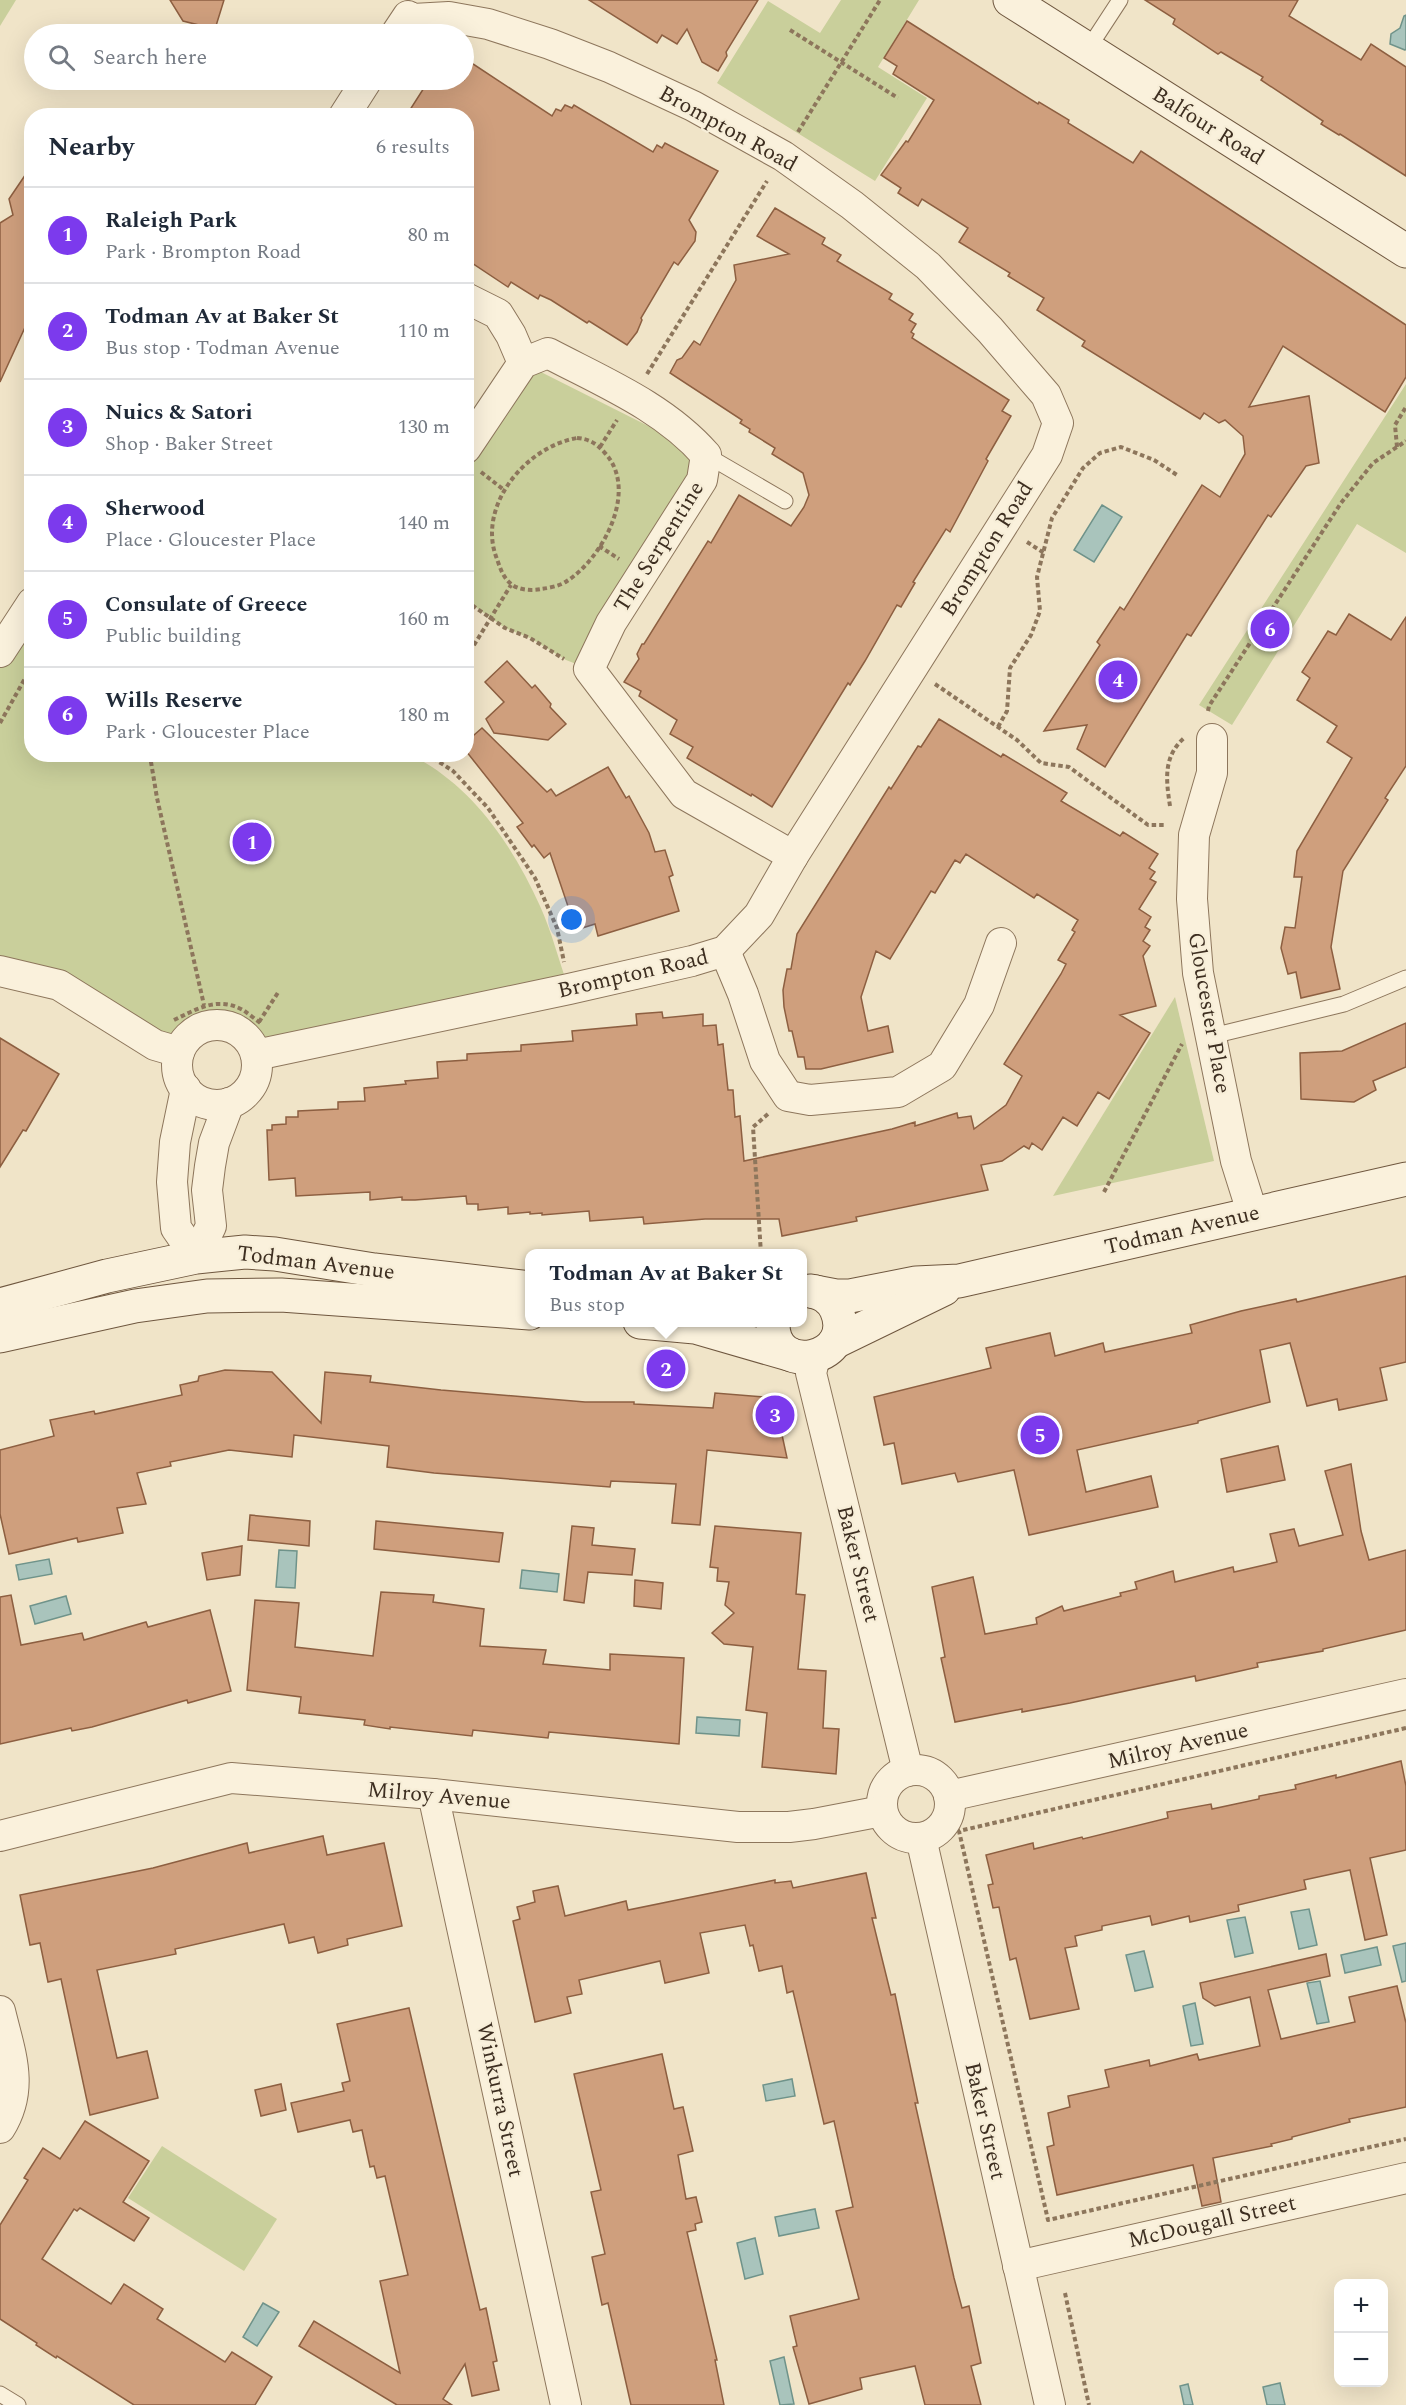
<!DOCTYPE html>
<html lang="en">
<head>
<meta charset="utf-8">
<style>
  body { margin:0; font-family:Spectral,serif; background:#f6f6f7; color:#1f2937 }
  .controls { position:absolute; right:18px; bottom:18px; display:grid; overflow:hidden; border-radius:12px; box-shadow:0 6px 24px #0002 }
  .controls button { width:54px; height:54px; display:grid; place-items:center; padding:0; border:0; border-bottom:2px solid #e0e1e3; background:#fff; color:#1f2937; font:30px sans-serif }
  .you { position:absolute; left:572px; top:920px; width:21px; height:21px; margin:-15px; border:4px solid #fff; border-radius:50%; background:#1a73e8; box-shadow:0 0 0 9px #1a73e833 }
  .badge { display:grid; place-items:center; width:39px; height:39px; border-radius:50%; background:#7c3aed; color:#fff; font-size:20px; font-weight:700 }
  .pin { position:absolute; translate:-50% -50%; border:3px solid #fff; box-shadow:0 2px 6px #0006 }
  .popup { position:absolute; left:525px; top:1249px; width:282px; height:78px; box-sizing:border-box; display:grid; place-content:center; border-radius:12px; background:#fff; filter:drop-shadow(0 2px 4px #0005); font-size:20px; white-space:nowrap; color:#747a83 }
  .popup b { font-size:22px; color:#1f2937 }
  .popup::after { content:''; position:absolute; left:50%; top:100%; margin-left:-12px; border:12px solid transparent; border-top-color:#fff }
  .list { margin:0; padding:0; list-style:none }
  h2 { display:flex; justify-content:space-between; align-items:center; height:78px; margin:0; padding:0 24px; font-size:26px }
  h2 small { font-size:20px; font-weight:400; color:#747a83 }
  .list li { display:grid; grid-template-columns:39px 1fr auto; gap:18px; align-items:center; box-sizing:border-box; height:96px; padding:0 24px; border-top:2px solid #e0e1e3 }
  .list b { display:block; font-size:22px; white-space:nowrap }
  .list p { margin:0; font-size:20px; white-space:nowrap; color:#747a83 }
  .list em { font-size:20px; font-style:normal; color:#747a83 }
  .icon { flex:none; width:33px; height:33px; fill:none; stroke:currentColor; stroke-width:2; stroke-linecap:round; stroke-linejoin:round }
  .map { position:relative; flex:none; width:1406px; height:2405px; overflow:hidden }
  .search { position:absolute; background:#fff; box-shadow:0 6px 24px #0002; left:24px; top:24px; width:450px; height:66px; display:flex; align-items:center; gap:15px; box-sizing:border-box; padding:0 21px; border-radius:33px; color:#747a83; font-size:22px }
  .panel { position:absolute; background:#fff; box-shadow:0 6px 24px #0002; left:24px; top:108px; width:450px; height:654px; border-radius:24px }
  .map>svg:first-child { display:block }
</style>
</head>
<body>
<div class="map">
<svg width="1406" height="2405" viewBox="0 0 1406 2405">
  <rect width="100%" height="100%" fill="#f0e4c8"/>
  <!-- green -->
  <g fill="#c9cf9b">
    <path d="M0 0H16L0 26Z"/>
    <path d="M841 0H919L878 67 927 98 875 181 717 83 768 1 820 33Z"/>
    <path d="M523 363 706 455 589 669 566 660 530 638 505 628 467 601V448Z"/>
    <path d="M1406 384V553L1357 524 1232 725 1199 705Z"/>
    <path d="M31 603 32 754 411 755C472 785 513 846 540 906 552 932 559 962 569 989L256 1055C238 1017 200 1014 179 1052L0 971V652Z"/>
    <path d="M1175 997 1214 1161 1053 1196Z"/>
    <path d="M162 2146 277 2219 244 2271 128 2198Z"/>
  </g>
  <!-- water -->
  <g fill="#a9c4bc" stroke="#6f938a" stroke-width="1.5">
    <path d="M1406 15V49L1405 50 1390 44 1391 34 1400 28 1404 16Z"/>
    <path d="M1102 505 1122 517 1094 562 1074 550Z"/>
    <path d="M279 1550 297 1551 295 1588 276 1587Z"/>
    <path d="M49 1559 52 1574 19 1580 16 1565Z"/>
    <path d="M522 1570 559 1574 557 1592 520 1588Z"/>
    <path d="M66 1596 71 1614 35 1624 30 1606Z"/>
    <path d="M697 1717 740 1720 739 1736 696 1733Z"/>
    <path d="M1309 1909 1317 1945 1299 1949 1291 1912Z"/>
    <path d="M1245 1917 1253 1953 1235 1957 1227 1920Z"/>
    <path d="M1406 1943V1981L1402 1982 1393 1946Z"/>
    <path d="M1377 1947 1381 1965 1345 1973 1341 1955Z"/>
    <path d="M1144 1951 1153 1987 1135 1991 1126 1955Z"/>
    <path d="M1320 1981 1329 2022 1317 2024 1307 1983Z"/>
    <path d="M1195 2003 1203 2044 1191 2046 1183 2006Z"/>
    <path d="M792 2079 795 2096 766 2101 763 2085Z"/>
    <path d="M815 2209 819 2228 779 2236 775 2217Z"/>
    <path d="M755 2238 763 2274 745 2279 737 2243Z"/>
    <path d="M263 2303 279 2312 257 2346 243 2337Z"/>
    <path d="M784 2357 794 2404 780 2405 770 2361Z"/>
    <path d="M1280 2383 1285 2405H1267L1263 2387Z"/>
    <path d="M1188 2384 1193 2405H1184L1180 2386Z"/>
  </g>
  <!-- building -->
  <g fill="#cf9f7d" stroke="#8d5f41" stroke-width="1.5">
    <path d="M170 0H224L215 29 183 21Z"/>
    <path d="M589 0H758L726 52 727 56 718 71 702 62 687 29 677 44 662 35 657 43Z"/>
    <path d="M1145 0H1298L1289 16 1361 60 1371 44 1406 67V176L1340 134 1339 135 1321 124 1323 121 1261 80 1263 77 1221 52 1218 54 1173 24 1175 19Z"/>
    <path d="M907 21 1038 104 1039 102 1069 120 1068 123 1133 163 1141 151 1406 325V377L1385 412 1283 346 1249 407 1309 396 1319 463 1306 466 1271 517 1268 515 1191 636 1187 634 1105 767 1077 749 1087 725 1044 731 1100 645 1097 642 1120 607 1124 610 1202 485 1220 497 1245 454 1243 436 1225 420 1219 423 1204 413 1200 419 1082 346 1085 341 1037 310 1044 298 1008 276 1010 273 959 242 968 228 922 199 918 206 898 193 901 188 881 175 906 141 908 142 934 100 893 74 897 66 884 58Z"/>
    <path d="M464 58 552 116 556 109 561 111 565 105 572 108 574 105 653 152 657 145 662 148 665 143 718 171 689 220 696 232 695 241 678 265 674 262 641 318 642 320 637 332 627 345 589 321 587 323 551 300 540 295 538 299 511 282 508 287 466 259V116H406L429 80H464Z"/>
    <path d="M32 165V312L0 382V223L13 215 9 199Z"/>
    <path d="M775 208 825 238 822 244 841 255 837 261 892 294 889 299 913 314 909 320 916 324 911 332 914 334 912 338 1009 400 1002 411 1011 416 986 459 988 461 950 532 946 529 913 582 915 583 901 607 897 605 865 661 850 685 848 683 772 807 752 794 751 796 687 758 693 747 670 734 677 720 639 696 641 691 624 682 639 659 637 654 642 644H644L708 541 711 543 739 495 791 526 804 507 809 495 803 473 772 454 775 448 749 432 750 429 740 423 742 420 670 373 677 360 682 358 694 341 700 345 736 280 734 265 789 254 757 236Z"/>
    <path d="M1349 614 1391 640 1406 617V766L1385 798 1388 800 1343 871 1331 947 1340 989 1301 998 1296 972 1288 974 1281 948 1285 927 1295 928 1302 877H1294L1297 851 1352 758 1327 742 1337 726 1297 700 1310 678 1302 672 1328 631 1336 635Z"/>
    <path d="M507 661 532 688 535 685 551 704 550 707 566 724 548 740 494 733 486 719 504 702 485 682Z"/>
    <path d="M939 719 1001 757 1003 754 1067 793 1061 801 1120 836 1123 832 1158 854 1149 868 1155 872 1150 879 1156 882 1139 909 1151 917 1145 927 1150 930 1143 941 1150 946 1143 956 1156 1006 1120 1015 1150 1033 1109 1099 1098 1092 1077 1126 1063 1117 1042 1150 1032 1143 1029 1149 1024 1146 1002 1161 981 1165 988 1190 856 1217 857 1221 782 1236 779 1219H705L644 1224 643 1217 590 1221 589 1211 542 1215V1213L530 1214V1212L508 1214V1207L478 1210V1204H467L466 1196 415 1200H402V1197L370 1200V1192L296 1196 295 1178 269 1180 267 1130H272V1125L286 1124V1117H298V1111L338 1109V1102L365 1101 364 1088 406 1084 405 1081 438 1078 437 1062 467 1060V1054L521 1051V1045L573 1041 572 1031 637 1025 636 1014 662 1012 663 1018 703 1014V1026L716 1025 718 1045 723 1044 728 1090H733L735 1117 740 1116 744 1161 892 1129 915 1122V1126L957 1113 958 1118 971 1116 974 1129 1006 1105 1022 1076 1004 1064 1061 974 1066 964 1058 960 1075 932 1072 930 1078 920 1037 894 1034 898 966 854 960 863 955 860 935 893 931 891 890 959 876 951 861 997 868 1031 888 1026 893 1052 821 1069H806L804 1057H798L792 1031H789L784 1007 783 990 787 969H791L797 934 889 787 891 789 918 746 921 747Z"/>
    <path d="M482 728 547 792 551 789 556 796 608 767 626 798 629 796 649 833 655 852 665 850 673 875 669 877 679 911 598 936 595 924 576 930 550 853 544 858 534 845 532 847 517 827 523 823 466 751V742Z"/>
    <path d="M1406 1023V1067L1373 1081 1376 1090 1354 1102 1301 1099 1300 1053 1342 1051Z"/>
    <path d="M0 1038 59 1074 26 1131 23 1130 0 1167Z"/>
    <path d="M1406 1276V1362L1380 1368 1387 1400 1339 1410 1337 1399 1307 1406 1290 1343 1260 1350 1270 1402 1198 1421V1423L1077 1450 1086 1492 1151 1476 1158 1507 1029 1535 1014 1470 958 1482 955 1473 902 1484 894 1443 884 1445 874 1397 991 1368 986 1348 1050 1333 1055 1356 1103 1343 1105 1352 1192 1333 1190 1325 1241 1311 1296 1299 1297 1302Z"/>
    <path d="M225 1370 272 1372 321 1423 325 1372 371 1376 370 1382 441 1390 585 1402H634V1404L713 1408 715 1393 765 1397 776 1407 787 1458 707 1450 700 1525 672 1523 676 1484 611 1481 610 1487 434 1473 387 1467 389 1446 294 1435 292 1457 229 1450 170 1462 171 1466 137 1473 146 1504 117 1508 123 1533 78 1542 77 1538 9 1554 0 1514V1450L54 1436 50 1420 94 1411 95 1414 182 1395 180 1385 198 1381 199 1376Z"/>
    <path d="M1278 1446 1285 1480 1227 1492 1221 1459Z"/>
    <path d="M1351 1464 1361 1531 1369 1560 1406 1550V1630L1323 1649V1651L1257 1663 1258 1667 1196 1681 1195 1676 1070 1703 1022 1712V1709L955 1722 941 1658 945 1657 932 1587 973 1577 985 1634 1037 1624 1036 1618 1062 1606 1064 1611 1121 1596 1120 1593 1137 1589 1135 1582 1173 1571 1175 1582 1233 1567 1234 1572 1277 1562 1270 1534 1294 1529 1299 1546 1343 1535 1325 1471Z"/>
    <path d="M250 1515 310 1521 309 1546 248 1540Z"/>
    <path d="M376 1521 503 1533 499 1562 374 1549Z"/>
    <path d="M572 1526 594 1528 592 1545 635 1549 632 1575 588 1572 584 1603 564 1600Z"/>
    <path d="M715 1526 801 1533 796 1594 805 1595 798 1669 826 1671 823 1728 839 1729 836 1774 762 1767 767 1713 746 1710 753 1647 724 1644 712 1633 734 1613 725 1605 729 1582 717 1581 718 1568 710 1567Z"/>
    <path d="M242 1546 240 1575 207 1580 202 1553Z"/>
    <path d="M635 1580 663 1583 661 1609 634 1606Z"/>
    <path d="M381 1592 434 1595 433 1602 484 1609 480 1646 546 1650 543 1664 610 1670V1654L684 1658 679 1744 549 1732 548 1738 473 1730 472 1736 390 1727V1729L364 1725 365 1720 299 1713 301 1697 247 1690 255 1600 299 1603 295 1647 373 1656Z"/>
    <path d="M11 1595 21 1645 82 1633 84 1640 146 1622 148 1627 210 1610 231 1691 188 1703 187 1700 92 1727 72 1731 71 1728 0 1744V1597Z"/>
    <path d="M1401 1761 1406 1786V1850L1370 1858 1387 1935 1365 1940 1350 1870 1304 1880 1306 1889 1238 1905 1239 1911 1190 1922 1189 1916 1152 1925 1150 1916 1102 1926V1930L1075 1936 1077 1946 1065 1948 1079 2009 1030 2019 1016 1958 1010 1960 999 1907 993 1908 988 1885 993 1884 986 1855 1033 1843 1034 1849 1082 1837 1083 1839 1168 1818 1167 1812 1211 1804 1212 1809 1259 1799V1796L1296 1789 1295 1785 1336 1775V1778Z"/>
    <path d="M323 1836 327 1855 384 1843 402 1926 347 1939 348 1945 318 1953 314 1937 289 1943 284 1924 175 1949 176 1954 97 1970 117 2058 147 2051 158 2098 90 2115 61 1979 48 1982 40 1943 30 1945 20 1895 153 1868 247 1843 249 1853Z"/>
    <path d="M866 1873 876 1918H872L891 1995 895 1994 918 2103H915L954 2278 962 2308 969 2306 981 2363 971 2366 981 2405H925L915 2366 860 2378 862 2389 809 2404 793 2347 797 2346 790 2316 859 2299 836 2211 853 2207 834 2121 824 2124 793 1991 787 1993 782 1966 759 1971 753 1945 750 1946 745 1925 700 1933 709 1973 665 1983 660 1961 579 1980 582 1994 567 1997 571 2013 535 2022 513 1921 520 1919 517 1907 535 1902 533 1891 558 1886 565 1916 626 1901 628 1910 775 1880V1883L791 1881 793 1888Z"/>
    <path d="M1326 1954 1330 1976 1268 1990 1281 2039 1355 2022 1349 1997 1397 1986 1406 2023V2107L1349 2119 1350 2122 1292 2137V2139L1271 2144 1272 2146 1213 2158 1221 2202 1202 2206 1193 2165 1057 2195 1047 2147 1054 2145 1048 2113 1070 2107 1068 2096 1109 2087 1105 2070 1149 2060 1150 2066 1197 2054 1199 2060 1260 2046 1250 1997 1215 2006 1203 1998 1200 1983Z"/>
    <path d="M409 2008 480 2310 486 2308 497 2361 493 2362 499 2390 472 2396 465 2364 443 2399 452 2405H397L299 2346 314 2321 400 2373 380 2281 408 2275 385 2176 377 2178 374 2166 370 2167 362 2130 353 2132 350 2120 298 2132 291 2103 344 2091 342 2083 350 2081 337 2024Z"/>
    <path d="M662 2054 674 2109 683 2107 693 2151 678 2155 686 2199 696 2197 702 2222 695 2224 696 2230 687 2232 717 2360H715L724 2405H631L608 2303 602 2305 592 2257 605 2254 591 2192 601 2190 574 2074Z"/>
    <path d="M281 2084 286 2110 261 2116 255 2090Z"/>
    <path d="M85 2121 149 2161 123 2202 149 2218 134 2241 80 2208 77 2211 74 2209 42 2259 111 2304 124 2284 163 2309 157 2319 225 2362 232 2352 272 2377 255 2405H134L57 2356 56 2358 36 2345 37 2343 0 2319V2225L28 2180 24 2178 43 2148 60 2159Z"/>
  </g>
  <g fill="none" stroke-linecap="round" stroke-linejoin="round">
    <defs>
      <g id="lane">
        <path d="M1088 49 1120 0"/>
        <path d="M706 455 785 501"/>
        <path d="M1212 1036 1344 1004 1406 978"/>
        <path d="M0 2394 18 2405"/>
      </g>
      <g id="street">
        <path d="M344 116 367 80"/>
        <path d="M466 298 498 314 511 335 523 363"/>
        <path d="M466 448 523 363 548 353C603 382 664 407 706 455L702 480 611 623 589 669 684 794 793 856"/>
        <path d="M0 652 32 603"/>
        <path d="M1212 739V773L1194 835 1192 899 1198 973 1236 1161 1253 1215"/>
        <path d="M725 951 743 994 765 1061 788 1096 810 1100 898 1092 942 1066 979 1005 1001 943"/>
        <path d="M0 971 59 985 155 1045 179 1052"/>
        <circle cx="217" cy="1065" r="40"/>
        <path d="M256 1055 569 989 692 961 725 951 759 915 793 856 1047 455 1058 423 1046 395 990 330 928 266 852 205 783 156 693 106 609 67 550 44 488 24 449 17 413 19 408 16 396 34"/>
        <path d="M186 1089 175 1142 172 1182 176 1228 196 1257"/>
        <path d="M196 1257 211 1226 207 1190 210 1166 214 1143 229 1103"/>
        <path d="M815 1357 811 1373 908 1771"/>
        <circle cx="916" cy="1804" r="34"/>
        <path d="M433 1794 566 2405"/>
        <path d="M949 1796 1406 1694"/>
        <path d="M0 1836 231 1778 433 1794 738 1827H789L814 1824 882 1811"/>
        <path d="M921 1838 1050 2405"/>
        <path d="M0 2011C10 2053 25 2088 0 2128"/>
        <path d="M1018 2266 1406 2178"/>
      </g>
      <g id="secondary">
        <path d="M1010 0 1406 251"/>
        <path d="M815 1292 836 1296H850L916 1283 959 1281 1406 1179"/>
        <path d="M0 1305 107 1276 196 1257 245 1252 275 1254 374 1270 530 1288"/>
        <path d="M640 1322 695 1327 792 1355"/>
        <path d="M773 1322C771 1379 859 1361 836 1309 831 1299 821 1292 810 1291"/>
        <path d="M0 1336 135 1306 207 1296 281 1295 530 1313"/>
        <path d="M835 1342 944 1289"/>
      </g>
    </defs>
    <!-- lane casing -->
    <use href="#lane" stroke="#8d765c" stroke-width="17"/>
    <!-- street casing -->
    <use href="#street" stroke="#8d765c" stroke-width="32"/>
    <!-- secondary casing -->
    <use href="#secondary" stroke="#6f573f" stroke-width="35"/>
    <!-- path -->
    <g stroke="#8d765c" stroke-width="4" stroke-dasharray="4.5 3" stroke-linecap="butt">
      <path d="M790 30 898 98"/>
      <path d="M798 132 880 0"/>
      <path d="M647 374 767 181"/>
      <path d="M577 438C589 439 596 443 604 452 640 489 603 558 567 581 560 586 549 588 541 589 531 591 517 590 510 583 503 577 500 568 497 559 476 507 525 447 577 438Z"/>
      <path d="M600 447 617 420"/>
      <path d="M1397 447 1395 425 1406 407"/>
      <path d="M481 472 504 490"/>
      <path d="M1027 542 1044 553"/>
      <path d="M599 546 619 559"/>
      <path d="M466 601 505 628 530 638 564 659"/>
      <path d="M466 658 511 585"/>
      <path d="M935 684 1017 740 1041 763 1069 767 1148 825H1166"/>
      <path d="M1208 711 1209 706 1341 503 1373 463 1406 441"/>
      <path d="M0 723 32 666"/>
      <path d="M998 727 1007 711 1010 668 1031 635 1040 611 1037 577 1052 518 1083 468 1100 453 1121 447 1154 460 1177 475"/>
      <path d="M119 754 129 758 150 756 157 798 204 1005"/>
      <path d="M427 754 453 771 488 808 535 878 557 928 564 962"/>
      <path d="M1170 806C1166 780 1163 757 1184 738"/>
      <path d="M174 1020C197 1009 217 996 243 1010 249 1014 256 1020 262 1024"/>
      <path d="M259 1022 279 991"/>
      <path d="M1104 1192 1182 1044"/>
      <path d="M761 1254 753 1127 768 1114"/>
      <path d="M1406 1728 959 1831 1048 2220 1406 2139"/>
      <path d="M1065 2293 1089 2405"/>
    </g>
    <!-- lane -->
    <use href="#lane" stroke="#faf1dc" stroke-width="15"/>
    <!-- street -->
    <use href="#street" stroke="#faf1dc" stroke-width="30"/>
    <!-- secondary -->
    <use href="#secondary" stroke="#faf1dc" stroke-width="33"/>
  </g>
  <g text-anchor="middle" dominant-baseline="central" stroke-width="4.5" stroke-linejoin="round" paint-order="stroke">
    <!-- street labels -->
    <g font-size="22" fill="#3d2e20" stroke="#f7eed8">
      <text transform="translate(1208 126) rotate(32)">Balfour Road</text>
      <text transform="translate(728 129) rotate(29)">Brompton Road</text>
      <text transform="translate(659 547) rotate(-58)">The Serpentine</text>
      <text transform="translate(987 549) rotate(-58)">Brompton Road</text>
      <text transform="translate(633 974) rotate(-13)">Brompton Road</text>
      <text transform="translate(1209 1013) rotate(80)">Gloucester Place</text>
      <text transform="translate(1182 1230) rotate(-13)">Todman Avenue</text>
      <text transform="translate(316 1263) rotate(7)">Todman Avenue</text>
      <text transform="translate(858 1564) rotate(76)">Baker Street</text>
      <text transform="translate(1178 1746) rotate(-13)">Milroy Avenue</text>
      <text transform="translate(439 1796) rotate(5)">Milroy Avenue</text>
      <text transform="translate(500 2100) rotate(78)">Winkurra Street</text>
      <text transform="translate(985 2121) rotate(77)">Baker Street</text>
      <text transform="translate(1212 2222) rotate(-13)">McDougall Street</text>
    </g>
  </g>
</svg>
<div class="controls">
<button>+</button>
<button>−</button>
</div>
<div class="you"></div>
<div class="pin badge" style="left:252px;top:842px">1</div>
<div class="pin badge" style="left:666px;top:1369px">2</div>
<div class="popup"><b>Todman Av at Baker St</b>Bus stop</div>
<div class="pin badge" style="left:775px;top:1415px">3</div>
<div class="pin badge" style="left:1118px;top:680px">4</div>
<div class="pin badge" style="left:1040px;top:1435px">5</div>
<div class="pin badge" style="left:1270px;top:629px">6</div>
<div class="search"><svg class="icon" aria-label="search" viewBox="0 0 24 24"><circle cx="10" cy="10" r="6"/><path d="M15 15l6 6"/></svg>Search here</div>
<section class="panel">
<h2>Nearby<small>6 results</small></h2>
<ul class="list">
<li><span class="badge">1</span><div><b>Raleigh Park</b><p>Park · Brompton Road</p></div><em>80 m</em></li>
<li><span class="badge">2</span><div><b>Todman Av at Baker St</b><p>Bus stop · Todman Avenue</p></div><em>110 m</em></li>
<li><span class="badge">3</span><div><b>Nuics &amp; Satori</b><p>Shop · Baker Street</p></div><em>130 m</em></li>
<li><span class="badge">4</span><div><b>Sherwood</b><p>Place · Gloucester Place</p></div><em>140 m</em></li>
<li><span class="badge">5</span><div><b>Consulate of Greece</b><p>Public building</p></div><em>160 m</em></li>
<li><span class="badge">6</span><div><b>Wills Reserve</b><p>Park · Gloucester Place</p></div><em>180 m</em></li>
</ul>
</section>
</div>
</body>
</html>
